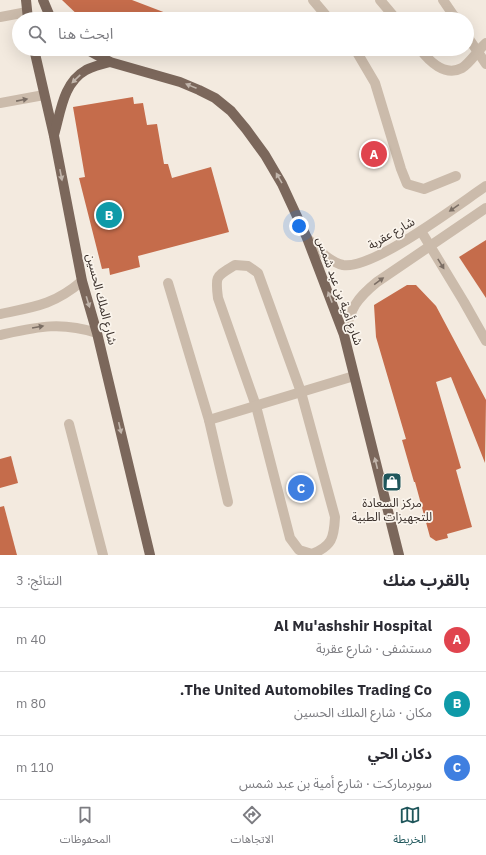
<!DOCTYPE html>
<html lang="ar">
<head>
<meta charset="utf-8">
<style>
  body { margin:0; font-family:"IBM Plex Sans","Noto Sans Arabic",sans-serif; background:#f7f7f7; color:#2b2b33; direction:rtl }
  .you { position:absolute; left:299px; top:226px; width:14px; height:14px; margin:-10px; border:3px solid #fff; border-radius:50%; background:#1a73e8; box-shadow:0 0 0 6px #1a73e833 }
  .badge { display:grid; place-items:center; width:26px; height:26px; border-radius:50%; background:#1f565b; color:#fff; font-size:13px; font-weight:700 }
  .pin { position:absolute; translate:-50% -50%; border:2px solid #fff; box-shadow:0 1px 4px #0006 }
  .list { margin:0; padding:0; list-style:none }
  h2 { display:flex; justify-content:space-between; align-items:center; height:52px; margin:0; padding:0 16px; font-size:17px }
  h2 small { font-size:13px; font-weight:400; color:#7c7c81 }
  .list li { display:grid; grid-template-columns:26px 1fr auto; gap:12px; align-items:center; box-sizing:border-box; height:64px; padding:0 16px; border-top:1px solid #e1e1e2 }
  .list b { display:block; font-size:15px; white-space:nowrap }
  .list p { margin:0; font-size:13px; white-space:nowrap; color:#7c7c81 }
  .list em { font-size:13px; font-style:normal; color:#7c7c81 }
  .icon { flex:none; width:22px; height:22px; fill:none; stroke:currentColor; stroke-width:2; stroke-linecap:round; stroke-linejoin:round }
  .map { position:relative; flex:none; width:486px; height:555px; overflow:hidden; direction:ltr }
  .search { position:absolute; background:#fff; box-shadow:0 4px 16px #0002; left:12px; right:12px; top:12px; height:44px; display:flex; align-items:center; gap:10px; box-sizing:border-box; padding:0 14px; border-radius:22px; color:#7c7c81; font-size:15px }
  .sheet { height:244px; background:#fff }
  nav { display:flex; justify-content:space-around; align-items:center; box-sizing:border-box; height:56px; border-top:1px solid #e1e1e2; background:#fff; font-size:11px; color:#7c7c81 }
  nav a { display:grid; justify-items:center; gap:2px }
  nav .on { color:#1f565b }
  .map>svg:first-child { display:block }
</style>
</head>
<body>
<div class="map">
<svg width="486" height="555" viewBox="0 0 486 555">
  <rect width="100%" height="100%" fill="#f3eadf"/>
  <!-- building -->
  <g fill="#c56c4b">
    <path d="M62 0H132L179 18V19H82Z"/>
    <path d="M133 97 134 104 143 103 147 125 157 124 164 164H168L172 178 211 167 229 232 138 256 140 267 110 275 109 268 102 269 79 178 85 177 73 107Z"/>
    <path d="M486 240V298L459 257Z"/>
    <path d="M407 285H416L436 306 486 400 485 463 451 377 436 382 461 468 456 470 472 527 447 534 448 538 436 541 430 537 415 482H414L402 440 406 439 376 337 374 305Z"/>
    <path d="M11 456 18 483 0 488V459Z"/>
    <path d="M4 506 17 555H0V507Z"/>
  </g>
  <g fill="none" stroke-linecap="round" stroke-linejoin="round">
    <!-- minor -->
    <g stroke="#cbbbab" stroke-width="10">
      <path d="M313 0 329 19"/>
      <path d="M380 0 396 19"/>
      <path d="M443 0 456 19"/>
      <path d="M0 17 27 12"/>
      <path d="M467 36 486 64"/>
      <path d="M355 49 375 83 401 169 407 184 424 189 456 176"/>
      <path d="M420 49C429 61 445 77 462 68 470 63 478 50 486 43"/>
      <path d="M0 103 44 95"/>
      <path d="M421 231 464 302 486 341"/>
      <path d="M307 238C317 248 329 262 343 265 373 270 459 204 486 186"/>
      <path d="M235 265 248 266 258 273 301 392 335 517C334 538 332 546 312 554L299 550 290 538 256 406 218 298C215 275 216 277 235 265Z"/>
      <path d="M168 283 209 420 228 502"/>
      <path d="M0 314C34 307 54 305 82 281"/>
      <path d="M0 335C37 327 60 321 97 333"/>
      <path d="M344 335C351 308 356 299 377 282L486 208"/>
      <path d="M209 420 354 376"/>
      <path d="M69 424 103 555"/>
    </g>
    <!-- major -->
    <g stroke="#7b675b" stroke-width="10">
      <path d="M26 0 28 19"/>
      <path d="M43 0 51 19"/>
      <path d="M34 49 54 136 82 281 97 333 150 555"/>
      <path d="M86 49 110 62 180 82 199 90 215 98 231 111 246 129 265 155 282 184 307 238 344 335 399 555"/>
      <path d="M54 135C61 111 63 83 86 70 94 66 102 64 110 62"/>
    </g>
  </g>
  <!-- one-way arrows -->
  <defs><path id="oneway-solid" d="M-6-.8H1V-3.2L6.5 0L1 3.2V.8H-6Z"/></defs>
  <g fill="#c1b5ab">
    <use href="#oneway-solid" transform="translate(76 79) rotate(136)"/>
    <use href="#oneway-solid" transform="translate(191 86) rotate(-158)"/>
    <use href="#oneway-solid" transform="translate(61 175) rotate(79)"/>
    <use href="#oneway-solid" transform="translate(279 178) rotate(-120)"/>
    <use href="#oneway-solid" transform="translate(330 297) rotate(-111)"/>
    <use href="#oneway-solid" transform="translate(88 302) rotate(73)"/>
    <use href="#oneway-solid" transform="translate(120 428) rotate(77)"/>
    <use href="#oneway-solid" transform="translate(376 463) rotate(-104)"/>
  </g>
  <g fill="#7b6e64">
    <use href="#oneway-solid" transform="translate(22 100) rotate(-11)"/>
    <use href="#oneway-solid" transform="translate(454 208) rotate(145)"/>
    <use href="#oneway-solid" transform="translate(441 264) rotate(58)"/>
    <use href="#oneway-solid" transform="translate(379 281) rotate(-36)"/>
    <use href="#oneway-solid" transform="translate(38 327) rotate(-10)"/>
  </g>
  <!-- icons -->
  <defs>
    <symbol id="shop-square" viewBox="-11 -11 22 22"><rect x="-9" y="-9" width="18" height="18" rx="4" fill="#1f565b" stroke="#faf4ec"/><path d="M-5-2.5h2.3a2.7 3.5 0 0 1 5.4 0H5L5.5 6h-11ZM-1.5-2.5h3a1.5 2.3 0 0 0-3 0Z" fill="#fff"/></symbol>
  </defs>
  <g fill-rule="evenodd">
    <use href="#shop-square" x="381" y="471" width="22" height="22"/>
  </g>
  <g text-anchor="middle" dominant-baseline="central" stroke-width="3.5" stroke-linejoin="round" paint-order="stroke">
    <!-- street labels -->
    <g font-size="12" fill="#392f2a" stroke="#faf4ec">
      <text transform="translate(391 233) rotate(-30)">شارع عقربة</text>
      <text transform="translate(340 291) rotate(70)">شارع أمية بن عبد شمس</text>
      <text transform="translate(102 299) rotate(76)">شارع الملك الحسين</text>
    </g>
    <!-- poi labels -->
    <g font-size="12" fill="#392f2a" stroke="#faf4ec">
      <text x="392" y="502">مركز السعادة<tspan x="392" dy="14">للتجهيزات الطبية</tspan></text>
    </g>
  </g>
</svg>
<div class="you"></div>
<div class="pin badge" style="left:374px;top:154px;background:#e0444e">A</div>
<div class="pin badge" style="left:109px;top:215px;background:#0f9aa8">B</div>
<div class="pin badge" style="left:301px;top:488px;background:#3f7fe0">C</div>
<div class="search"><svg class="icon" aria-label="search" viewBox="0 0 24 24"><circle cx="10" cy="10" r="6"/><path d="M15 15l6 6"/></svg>ابحث هنا</div>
</div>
<section class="sheet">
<h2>بالقرب منك<small>النتائج: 3</small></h2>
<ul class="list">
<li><span class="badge" style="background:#e0444e">A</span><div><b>Al Mu'ashshir Hospital</b><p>مستشفى · شارع عقربة</p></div><em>40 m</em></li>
<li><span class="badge" style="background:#0f9aa8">B</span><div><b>The United Automobiles Trading Co.</b><p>مكان · شارع الملك الحسين</p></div><em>80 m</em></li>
<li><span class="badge" style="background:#3f7fe0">C</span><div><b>دكان الحي</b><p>سوبرماركت · شارع أمية بن عبد شمس</p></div><em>110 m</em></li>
</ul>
</section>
<nav>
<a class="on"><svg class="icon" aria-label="map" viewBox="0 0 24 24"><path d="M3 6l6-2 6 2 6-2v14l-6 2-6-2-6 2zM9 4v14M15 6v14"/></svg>الخريطة</a>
<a><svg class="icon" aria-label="directions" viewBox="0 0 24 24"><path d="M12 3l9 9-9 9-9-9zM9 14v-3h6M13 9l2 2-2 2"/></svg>الاتجاهات</a>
<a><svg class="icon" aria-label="saved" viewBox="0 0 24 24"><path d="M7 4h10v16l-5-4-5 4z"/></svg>المحفوظات</a>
</nav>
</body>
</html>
